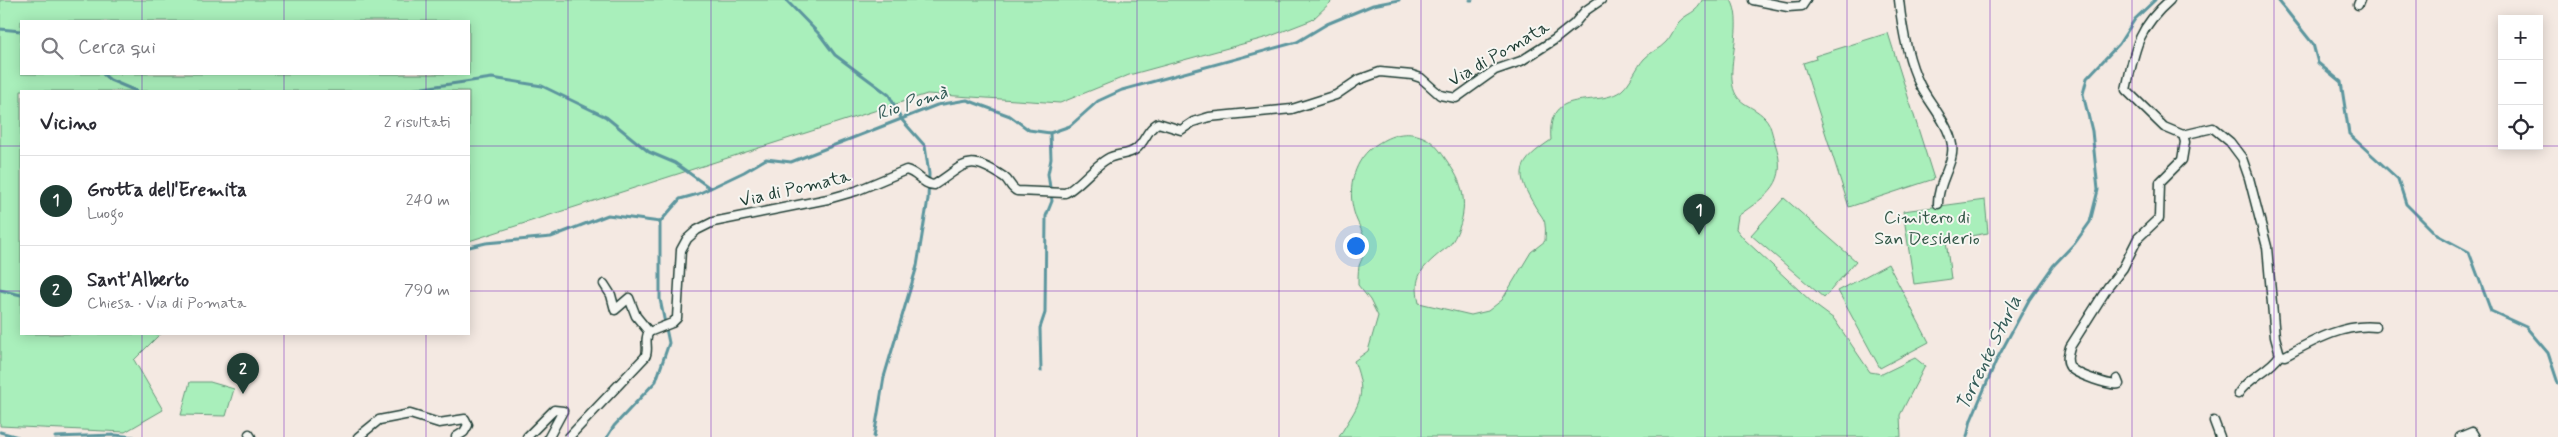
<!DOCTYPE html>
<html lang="it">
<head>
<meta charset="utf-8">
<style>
  body { margin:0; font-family:Mynerve,sans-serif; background:#f2f2f3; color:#2b2b33 }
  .controls { position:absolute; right:15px; top:15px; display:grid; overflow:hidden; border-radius:0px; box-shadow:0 2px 12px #0003 }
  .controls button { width:45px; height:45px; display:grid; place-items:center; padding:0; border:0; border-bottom:1px solid #e1e1e2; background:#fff; color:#2b2b33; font:25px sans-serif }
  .you { position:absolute; left:1355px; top:245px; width:18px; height:18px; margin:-12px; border:4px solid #fff; border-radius:50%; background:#1a73e8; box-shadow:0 0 0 8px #1a73e833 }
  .badge { display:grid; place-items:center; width:32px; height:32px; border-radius:50%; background:#1f3d34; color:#fff; font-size:16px; font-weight:700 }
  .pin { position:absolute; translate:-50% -41px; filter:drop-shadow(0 1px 2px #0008) }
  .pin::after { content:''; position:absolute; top:26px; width:18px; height:15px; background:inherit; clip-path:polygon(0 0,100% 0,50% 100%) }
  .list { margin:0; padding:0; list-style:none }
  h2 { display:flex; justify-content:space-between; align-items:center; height:65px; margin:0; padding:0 20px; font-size:21px }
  h2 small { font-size:16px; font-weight:400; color:#7c7c81 }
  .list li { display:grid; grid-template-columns:32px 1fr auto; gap:15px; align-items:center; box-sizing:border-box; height:90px; padding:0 20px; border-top:1px solid #e1e1e2 }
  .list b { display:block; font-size:19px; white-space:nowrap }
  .list p { margin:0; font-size:16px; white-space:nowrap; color:#7c7c81 }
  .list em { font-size:16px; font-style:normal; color:#7c7c81 }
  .icon { flex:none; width:28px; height:28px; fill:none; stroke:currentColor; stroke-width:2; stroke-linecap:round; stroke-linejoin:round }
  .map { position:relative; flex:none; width:2558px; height:437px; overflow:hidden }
  .search { position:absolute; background:#fff; box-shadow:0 2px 12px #0003; left:20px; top:20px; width:450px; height:55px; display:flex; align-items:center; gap:12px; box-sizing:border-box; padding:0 18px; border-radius:0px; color:#7c7c81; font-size:19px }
  .panel { position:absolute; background:#fff; box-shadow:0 2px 12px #0003; left:20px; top:90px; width:450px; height:245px; border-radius:0px }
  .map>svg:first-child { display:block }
</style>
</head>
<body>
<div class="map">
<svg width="2558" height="437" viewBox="0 0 2558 437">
  <rect width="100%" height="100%" fill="#f4e9e2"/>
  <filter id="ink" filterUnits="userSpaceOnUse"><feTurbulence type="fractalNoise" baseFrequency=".02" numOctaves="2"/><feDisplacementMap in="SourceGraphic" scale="10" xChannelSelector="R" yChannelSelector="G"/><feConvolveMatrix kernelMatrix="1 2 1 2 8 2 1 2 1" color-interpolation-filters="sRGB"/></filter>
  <g filter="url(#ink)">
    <!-- green -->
    <g fill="#a9efbb" stroke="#649678" fill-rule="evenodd">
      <path d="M0 0H1333L1312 20 1268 37 1129 75 1060 103 927 94 469 241V91H21V334H160L134 360 163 410 125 432 0 426ZM21 21H469V74H21Z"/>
      <path d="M1702 0H1731C1743 20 1730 57 1732 80 1734 106 1751 103 1765 118 1771 124 1772 135 1775 143 1789 184 1768 194 1738 216L1736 229 1744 239 1815 305 1834 319 1870 372 1882 374 1915 358 1925 366 1900 415 1901 437H1339C1357 405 1369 399 1354 361L1368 351 1378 316 1370 300 1358 285C1358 278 1358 272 1359 266 1361 260 1365 254 1365 248 1366 233 1357 225 1354 212 1347 188 1354 158 1377 144 1391 135 1406 130 1423 137 1436 142 1444 157 1451 167 1468 191 1467 218 1452 242 1450 246 1445 249 1441 252 1421 269 1413 276 1419 303L1471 315 1488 311 1502 300 1531 252 1545 241C1545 236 1546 230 1545 225 1545 219 1539 213 1536 208 1514 172 1517 163 1551 140 1546 83 1598 110 1622 90 1631 82 1636 68 1644 59 1650 52 1660 49 1666 42 1671 37 1674 29 1678 23 1686 13 1698 13 1702 0Z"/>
      <path d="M1888 33 1934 179 1849 207 1803 63 1816 59 1815 56Z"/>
      <path d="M1784 198 1856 261 1824 298 1751 235Z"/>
      <path d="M1985 200 1988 233 1946 240 1951 279 1914 284 1903 211Z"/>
      <path d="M1888 264 1929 342 1880 368 1838 291Z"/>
      <path d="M190 382H210L234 389 226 416 181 415Z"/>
    </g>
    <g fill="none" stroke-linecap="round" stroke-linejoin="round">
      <!-- stream -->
      <g stroke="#5c969e" stroke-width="3">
        <path d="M786 0 820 35 835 55 889 95 902 120 925 146 929 174 928 199 917 266 884 377 874 437"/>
        <path d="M1470 0H1472"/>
        <path d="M2278 0 2313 44 2318 63 2341 82 2349 134 2398 179 2406 204 2437 235 2469 252 2491 311 2526 327 2548 353 2558 383"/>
        <path d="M0 29 21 31"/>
        <path d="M103 74 110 80 136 91"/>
        <path d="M402 91 492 78 542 86 606 117 649 152 675 163 710 188"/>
        <path d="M469 247 486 243 551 237 608 215 660 222"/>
        <path d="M0 290 21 295"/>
        <path d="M1041 371 1040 328 1045 313 1046 216 1052 201 1048 174 1051 159 1050 133"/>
        <path d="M0 432 18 437"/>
        <path d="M55 437 115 435 134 437"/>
        <path d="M607 437 614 426 656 381 669 343 660 299V222L680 199 698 194 744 172 766 159 791 162 937 105 967 100 1010 116 1029 130 1050 133 1070 126 1098 101 1122 90 1297 42 1327 24 1373 5 1399 0"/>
        <path d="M1967 437 1971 420 1996 361 2029 300 2053 266 2075 243 2090 222 2098 190 2092 131 2083 94 2087 78 2119 44 2135 19 2155 0"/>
      </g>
      <defs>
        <g id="street">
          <path d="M1753 0 1788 7 1802 6 1806 0"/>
          <path d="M1899 0C1902 28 1907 59 1920 85 1930 104 1949 124 1952 145 1955 163 1937 183 1938 204"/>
          <path d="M2358 5 2360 0"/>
          <path d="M2183 135 2213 128 2230 142 2242 158 2249 178 2267 247 2275 337 2280 355C2269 372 2249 376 2238 394"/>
          <path d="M604 284 611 295 615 310 629 298 636 316 649 332"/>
          <path d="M649 332 672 323 677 318 681 250 687 239 697 230 713 222 828 199 856 191 906 170C917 172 923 185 934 185 966 165 966 152 1004 177 1010 181 1010 188 1017 191L1065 193C1077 188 1093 167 1107 159 1116 153 1128 156 1136 149 1146 141 1146 130 1158 123L1181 130 1193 122 1209 117 1292 109 1336 95 1358 80 1380 72 1412 75 1421 78 1440 95 1456 98 1495 70 1521 61 1554 40 1574 24 1585 11 1601 0"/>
          <path d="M2280 355 2285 356C2313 341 2344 323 2376 327"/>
          <path d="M2117 379 2119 384C2112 387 2075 374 2070 367 2066 361 2068 354 2070 347L2108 287 2123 268 2138 238 2159 218 2160 182 2182 160 2185 142 2183 135 2164 127 2126 90C2135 49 2137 29 2170 0"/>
          <path d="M2214 421 2220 437"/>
          <path d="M249 434 251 437"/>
          <path d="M358 437 379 420 410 414 439 423 465 419 468 425 464 432 456 437"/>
          <path d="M527 437 554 410 563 411 549 437"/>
          <path d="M569 437 645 357C650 349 643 340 649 332"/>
          <path d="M2460 437 2472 432 2475 437"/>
        </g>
      </defs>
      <!-- street casing -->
      <use href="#street" stroke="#1f3d34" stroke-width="11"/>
      <!-- street -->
      <use href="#street" stroke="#f6f6f2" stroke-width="8"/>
    </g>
  </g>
  <!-- grid -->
  <path fill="none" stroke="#7b2cbf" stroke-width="1" stroke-opacity="0.55" d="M142 0V21M284 0V21M426 0V21M568 0V437M711 0V437M853 0V437M995 0V437M1137 0V437M1279 0V437M1421 0V437M1563 0V437M1705 0V437M1847 0V437M1990 0V437M2132 0V437M2274 0V437M2416 0V437M142 74V91M284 74V91M426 74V91M0 146H21M469 146H2502M2539 146H2558M0 291H21M469 291H2558M142 334V437M284 334V437M426 334V437"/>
  <g text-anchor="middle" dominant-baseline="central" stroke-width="4" stroke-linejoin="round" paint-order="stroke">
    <!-- street labels -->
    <g font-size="18" fill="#1f3d34" stroke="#f6f6f2">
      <text transform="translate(1499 54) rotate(-30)">Via di Pomata</text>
      <text transform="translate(795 189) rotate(-13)">Via di Pomata</text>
    </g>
    <!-- park labels -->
    <g font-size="18" fill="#345848" stroke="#f6f6f2">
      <text x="1927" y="218">Cimitero di<tspan x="1927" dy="21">San Desiderio</tspan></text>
    </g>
    <!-- water labels -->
    <g font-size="19" font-style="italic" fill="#335b57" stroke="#f6f6f2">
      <text transform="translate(912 103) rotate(-18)">Rio Pomà</text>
      <text transform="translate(1989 353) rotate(-64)">Torrente Sturla</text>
    </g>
  </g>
</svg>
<div class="controls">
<button>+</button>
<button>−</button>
<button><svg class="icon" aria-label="locate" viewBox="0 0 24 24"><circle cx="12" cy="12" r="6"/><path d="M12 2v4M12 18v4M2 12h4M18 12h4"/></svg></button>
</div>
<div class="you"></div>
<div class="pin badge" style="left:1699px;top:235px">1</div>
<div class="pin badge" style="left:243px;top:394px">2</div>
<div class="search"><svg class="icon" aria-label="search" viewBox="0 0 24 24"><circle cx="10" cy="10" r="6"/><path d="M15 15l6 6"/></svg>Cerca qui</div>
<section class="panel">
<h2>Vicino<small>2 risultati</small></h2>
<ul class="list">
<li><span class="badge">1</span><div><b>Grotta dell'Eremita</b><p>Luogo</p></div><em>240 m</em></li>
<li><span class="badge">2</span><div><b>Sant'Alberto</b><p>Chiesa · Via di Pomata</p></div><em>790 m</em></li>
</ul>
</section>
</div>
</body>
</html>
